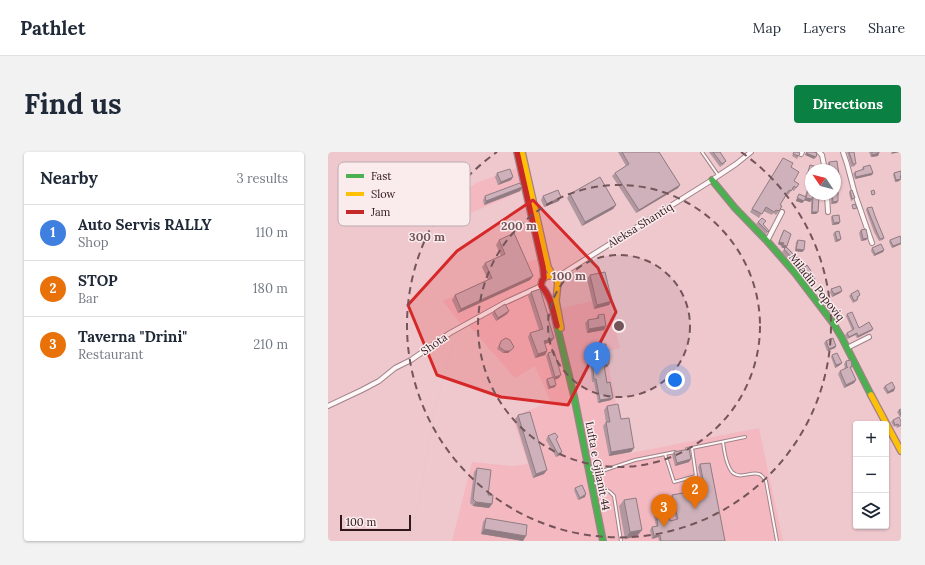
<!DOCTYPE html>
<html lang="en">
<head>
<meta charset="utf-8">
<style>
  body { margin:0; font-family:Lora,serif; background:#f2f2f3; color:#1f2937 }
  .controls { position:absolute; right:12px; bottom:12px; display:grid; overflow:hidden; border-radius:4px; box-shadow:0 1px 3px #0004 }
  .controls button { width:36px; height:36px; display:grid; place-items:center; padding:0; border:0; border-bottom:1px solid #e0e1e3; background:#fff; color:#1f2937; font:20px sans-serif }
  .compass { position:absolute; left:477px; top:12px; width:36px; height:36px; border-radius:50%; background:#fff; box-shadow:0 1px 3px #0004; rotate:305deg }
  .scale { position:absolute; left:12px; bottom:10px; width:71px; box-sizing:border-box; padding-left:4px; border:2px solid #30171c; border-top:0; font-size:11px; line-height:14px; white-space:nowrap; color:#30171c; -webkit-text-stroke:3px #faebed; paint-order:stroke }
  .you { position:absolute; left:347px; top:228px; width:14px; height:14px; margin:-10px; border:3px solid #fff; border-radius:50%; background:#1a73e8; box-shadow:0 0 0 6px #1a73e833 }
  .badge { display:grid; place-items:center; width:26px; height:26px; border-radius:50%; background:#0b8043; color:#fff; font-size:13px; font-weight:700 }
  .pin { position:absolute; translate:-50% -33px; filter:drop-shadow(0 1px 2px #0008) }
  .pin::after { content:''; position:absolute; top:21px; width:14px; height:12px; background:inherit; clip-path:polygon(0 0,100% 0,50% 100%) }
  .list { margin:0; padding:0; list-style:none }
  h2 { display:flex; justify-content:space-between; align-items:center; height:52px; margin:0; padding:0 16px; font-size:17px }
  h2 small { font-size:13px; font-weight:400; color:#747a83 }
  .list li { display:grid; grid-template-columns:26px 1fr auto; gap:12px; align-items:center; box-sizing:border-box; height:56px; padding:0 16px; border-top:1px solid #e0e1e3 }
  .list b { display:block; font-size:15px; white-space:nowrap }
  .list p { margin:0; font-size:13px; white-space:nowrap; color:#747a83 }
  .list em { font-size:13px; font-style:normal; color:#747a83 }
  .icon { flex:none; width:22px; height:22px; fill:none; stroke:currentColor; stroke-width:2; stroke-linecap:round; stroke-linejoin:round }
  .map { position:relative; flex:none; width:573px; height:389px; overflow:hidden; border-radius:4px }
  header { display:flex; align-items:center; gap:24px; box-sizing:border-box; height:56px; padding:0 20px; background:#fff; border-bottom:1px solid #e0e1e3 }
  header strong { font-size:19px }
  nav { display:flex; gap:22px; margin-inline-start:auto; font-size:14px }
  .intro { display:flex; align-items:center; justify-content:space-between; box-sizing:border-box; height:96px; padding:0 24px }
  h1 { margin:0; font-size:28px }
  .button { padding:10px 18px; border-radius:4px; background:#0b8043; color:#fff; font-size:14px; font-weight:700 }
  main { display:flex; gap:24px; padding:0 24px }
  aside { flex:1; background:#fff; border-radius:4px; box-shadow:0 1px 3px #0004 }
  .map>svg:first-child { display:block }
</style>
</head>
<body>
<header>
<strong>Pathlet</strong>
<nav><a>Map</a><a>Layers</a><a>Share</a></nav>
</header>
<div class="intro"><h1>Find us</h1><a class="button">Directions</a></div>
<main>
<aside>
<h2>Nearby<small>3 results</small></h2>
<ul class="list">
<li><span class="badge" style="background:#3f7fe0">1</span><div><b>Auto Servis RALLY</b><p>Shop</p></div><em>110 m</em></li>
<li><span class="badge" style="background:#e8710a">2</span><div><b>STOP</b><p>Bar</p></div><em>180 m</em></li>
<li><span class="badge" style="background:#e8710a">3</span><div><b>Taverna &quot;Drini&quot;</b><p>Restaurant</p></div><em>210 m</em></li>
</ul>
</aside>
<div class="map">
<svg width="573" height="389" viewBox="0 0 573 389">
  <rect width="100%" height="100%" fill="#efc8ce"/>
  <!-- built -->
  <g fill="#f4b8c1">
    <path d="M194 14 201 36 124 69 133 47 139 38 148 31Z"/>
    <path d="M214 105 216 126 226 158 265 149 282 151 292 196 278 200 298 302 431 276 455 389H124L144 310 184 314 200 312 185 267 196 260 223 250 207 214 187 226 137 169 132 171 115 149 197 111Z"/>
  </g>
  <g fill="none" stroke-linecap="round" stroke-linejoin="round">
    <defs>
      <g id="lane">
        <path d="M374 0 390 23"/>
        <path d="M395 290C396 298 399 314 404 320 412 328 423 319 431 322 434 323 436 326 438 329L449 389"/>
        <path d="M359 297 417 285"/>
        <path d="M337 302 346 330 368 324 364 296"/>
        <path d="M265 322 307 308 347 300"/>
        <path d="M267 331 282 340 286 344 293 389"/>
      </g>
      <g id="street">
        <path d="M491 0 494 3 497 18"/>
        <path d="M515 0 519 12 527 42 544 91"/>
        <path d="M473 2 474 0"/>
        <path d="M499 42 500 60"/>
        <path d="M439 89 454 60"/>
        <path d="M227 126 234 122 384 28 408 12 423 0"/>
        <path d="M519 196 541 185"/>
        <path d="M0 254 34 238 51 229 67 216 83 208 122 181 178 150 213 134"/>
      </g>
      <g id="fast">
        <path d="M384 28 407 56 439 89 467 121 505 171 514 186 543 243"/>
        <path d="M229 174 246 244 275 389"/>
      </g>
      <g id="slow">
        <path d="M194 0 220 115 225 124"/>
        <path d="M216 126 219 124H225L230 130 228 149 233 176"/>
        <path d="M543 243 573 299"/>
      </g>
      <path id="jam" d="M189 0 215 115 216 126 214 129 213 134C224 145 225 160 229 174"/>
    </defs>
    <!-- lane casing -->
    <use href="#lane" stroke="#a08388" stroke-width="4"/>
    <!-- street casing -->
    <use href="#street" stroke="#a08388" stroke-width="6"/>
    <!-- fast casing -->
    <use href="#fast" stroke="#a08388" stroke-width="8"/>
    <!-- slow casing -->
    <use href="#slow" stroke="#a08388" stroke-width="8"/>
    <!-- jam casing -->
    <use href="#jam" stroke="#a08388" stroke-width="8"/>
    <!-- path -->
    <path stroke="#d2c7c9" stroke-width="1" stroke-dasharray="1 3" stroke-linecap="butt" d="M82 389 94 335 106 262 122 203 130 182"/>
    <!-- lane -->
    <use href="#lane" stroke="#fdf7f8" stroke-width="2"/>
    <!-- street -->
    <use href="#street" stroke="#fdf7f8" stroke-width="4"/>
    <!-- fast -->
    <use href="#fast" stroke="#4caf50" stroke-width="5.5"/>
    <!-- slow -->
    <use href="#slow" stroke="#ffc107" stroke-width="5.5"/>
    <!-- jam -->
    <use href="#jam" stroke="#c62828" stroke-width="5.5"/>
  </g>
  <!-- wall -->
  <g fill="#b198a0">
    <path d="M290 0H331L352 33 350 36 308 61 284 24 287 21 298 14Z"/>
    <path d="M381 0H392L398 9 396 12 392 15Z"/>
    <path d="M466 0 472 2 469 7 464 4Z"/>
    <path d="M519 0H528H526L527 14 523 15Z"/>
    <path d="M541 0H551V1L550 4 543 5Z"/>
    <path d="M453 10 463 15 466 29 471 32 466 39 464 38 460 43 459 42 452 53 451 59 448 63 445 61 444 63 435 59 431 66 422 60Z"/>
    <path d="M501 10 511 23 510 25 507 18H502V17H500L499 13Z"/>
    <path d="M535 15 545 21 544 23 527 27 525 22 527 20 534 18V17Z"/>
    <path d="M573 19V26L571 29 567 30 565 23 566 21Z"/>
    <path d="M169 21 185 25 183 28 170 33 167 25Z"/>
    <path d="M483 25V42L485 45 490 60 488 62H483V48L482 50 476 48 474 51 468 49 471 42 477 44Z"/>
    <path d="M194 35 192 39 156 53 155 48 157 44Z"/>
    <path d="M522 39 525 48 523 49 521 41Z"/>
    <path d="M242 42 288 53 285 57 254 74 239 46Z"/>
    <path d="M503 42H507L510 49 509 51 503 52Z"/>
    <path d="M215 44 231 49 216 55 213 48Z"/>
    <path d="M539 56 547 64 556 86 555 88 551 89 546 80 538 58Z"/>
    <path d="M504 64 511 72 504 73 503 66Z"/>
    <path d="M438 69 435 73 441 79 438 82 428 72 430 70Z"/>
    <path d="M456 78 459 94V95L485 122 484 124 487 127 482 134 470 118 454 100 457 96 453 95 454 94 450 92 454 81Z"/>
    <path d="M533 78 540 86 538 88 533 89 531 81Z"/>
    <path d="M507 80 513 87 511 89 507 90 505 82Z"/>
    <path d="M573 87V92L564 96 561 90 562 88Z"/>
    <path d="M171 88 205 124 202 128 130 161 124 148 127 143 160 128 154 115 157 111 173 104 168 93Z"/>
    <path d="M470 88 476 98 474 100 467 99 468 90Z"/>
    <path d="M544 96 556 98 555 100 546 104 543 99Z"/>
    <path d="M262 123 281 153 266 157 259 127Z"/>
    <path d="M503 137 514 139 512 141 504 145 502 140Z"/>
    <path d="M203 140 220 163 219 164 226 186 223 190 217 192 219 199 217 203 207 206 200 185 202 181 211 178 200 144Z"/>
    <path d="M523 142 532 143 530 146V147L529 149 525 151 521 144Z"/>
    <path d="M499 151 506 160 503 161 497 153Z"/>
    <path d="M166 159H181L179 162 168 169 164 162Z"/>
    <path d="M519 162 531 176 545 177 543 179 529 186 527 183 519 187 517 183 519 181 524 178 518 164Z"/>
    <path d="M270 163 278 174 276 178 259 181 257 171 260 168 268 167Z"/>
    <path d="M173 189 185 197 180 201H175L169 197Z"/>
    <path d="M498 189 508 194 507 196 499 199 496 191Z"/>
    <path d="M263 193 278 203 281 212 279 215H276L279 231 283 248 270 251 266 230H264L261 196Z"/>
    <path d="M220 201 231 226 227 228V235L220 237 218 229 219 227 224 225 218 204Z"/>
    <path d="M504 203 512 213 507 216 503 205Z"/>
    <path d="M518 209 523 217 528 228 526 231 516 236 510 222 512 219 517 217 516 212Z"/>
    <path d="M557 234 566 239 559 242 555 236Z"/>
    <path d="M279 254 293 267 306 296 303 300 281 304 275 274 278 270 276 258Z"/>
    <path d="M573 257V265H572L569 260 571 258Z"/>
    <path d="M190 263 216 322 205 326 187 267Z"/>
    <path d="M565 268 573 274 569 276 568 274 566 275 563 270Z"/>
    <path d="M220 284 228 288 232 303 228 305 218 288Z"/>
    <path d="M346 300 361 310 347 314 344 303Z"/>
    <path d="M372 312 397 389H331L330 385 324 387 322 378 324 375 328 374 326 364 328 361 342 369 348 368 342 345 344 343 375 338 370 315Z"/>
    <path d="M149 316 164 352 161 356 145 354 142 351 146 320Z"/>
    <path d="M247 336 257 345 250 348 246 338Z"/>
    <path d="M296 348 314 378 309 384 297 387 291 354Z"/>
    <path d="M158 366 195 389 153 382 155 370Z"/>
  </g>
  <!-- shaded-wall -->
  <g fill="#907c82">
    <path d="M564 0H572L563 2Z"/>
    <path d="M478 1 488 5 486 7 477 3Z"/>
    <path d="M551 1 550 4 543 5 544 3Z"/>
    <path d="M480 20 483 21V23L478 22Z"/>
    <path d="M545 21 544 23 527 27 528 25Z"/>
    <path d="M507 23H511L510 25H507Z"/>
    <path d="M185 25 183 28 170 33 173 30Z"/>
    <path d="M573 27 571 29 567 30 568 28Z"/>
    <path d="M352 33 350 36 308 61 311 58Z"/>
    <path d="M194 35 192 39 156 53 158 49Z"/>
    <path d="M233 45 231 49 216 55 219 52Z"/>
    <path d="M469 46 476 49 474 51 468 49Z"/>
    <path d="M478 46 484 47 482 50 476 48Z"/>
    <path d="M510 49 509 51 503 52 505 50Z"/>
    <path d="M288 53 285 57 254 74 257 70Z"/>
    <path d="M484 60H490L488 62H483Z"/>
    <path d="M512 70 511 72 504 73 506 71Z"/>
    <path d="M540 86 538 88 533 89 535 87Z"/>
    <path d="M513 87 511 89 507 90 509 88Z"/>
    <path d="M451 90 456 91 454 94 450 92Z"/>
    <path d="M573 91V92L564 96 565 94Z"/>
    <path d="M455 93 459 94 458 97 453 95Z"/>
    <path d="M468 97 476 98 474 100 467 99Z"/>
    <path d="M556 98 555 100 546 104 547 102Z"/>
    <path d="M205 124 202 128 130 161 133 157Z"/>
    <path d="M514 139 512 141 504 145 506 142Z"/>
    <path d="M284 149 281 153 266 157 269 153Z"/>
    <path d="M181 159 179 162 168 169 170 166Z"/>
    <path d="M278 174 276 178 259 181 261 177Z"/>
    <path d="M545 177 543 179 529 186 530 184Z"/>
    <path d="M529 181 527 183 519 187 521 185Z"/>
    <path d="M226 186 223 190 213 193 216 189Z"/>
    <path d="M508 194 507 196 499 199 501 197Z"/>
    <path d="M186 195 180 201H175L177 199Z"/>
    <path d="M219 199 217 203 207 206 210 202Z"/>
    <path d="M514 211 512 213 507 216 508 213Z"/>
    <path d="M281 212 279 215 274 216 276 213Z"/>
    <path d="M233 223 231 226 225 228 227 225Z"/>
    <path d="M528 228 526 231 516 236 518 233Z"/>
    <path d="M228 233 227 235 220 237 222 235Z"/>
    <path d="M567 236 566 239 559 242 560 240Z"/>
    <path d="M285 246 283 248 270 251 272 248Z"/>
    <path d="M306 296 303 300 281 304 283 300Z"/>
    <path d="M234 300 232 303 228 305 230 302Z"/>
    <path d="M363 307 361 310 347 314 349 311Z"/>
    <path d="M219 318 216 322 205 326 208 322Z"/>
    <path d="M258 342 257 345 250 348 252 346Z"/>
    <path d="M148 350 164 352 161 356 145 354Z"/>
    <path d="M156 377 198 384 195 389 153 382Z"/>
    <path d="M314 378 309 384 297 387 302 380Z"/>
    <path d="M332 383 330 385 324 387 326 384Z"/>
  </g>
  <!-- building -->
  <g fill="#ceb1ba" stroke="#907c82">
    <path d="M294 0H331L352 33 311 58 287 21 301 12Z"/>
    <path d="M385 0H392L398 9 394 12Z"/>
    <path d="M466 0H471L472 2 470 4 465 2Z"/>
    <path d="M479 0H486L489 1 488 5 478 1Z"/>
    <path d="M521 0H526L528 12H525Z"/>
    <path d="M544 0H551V1L544 3Z"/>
    <path d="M455 6 465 11 463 15 471 20 466 29 471 32 468 36 466 34 463 39 461 38 452 53 454 54 451 59 448 58 446 60 438 55 434 62 424 57Z"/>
    <path d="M509 9 511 23H507V18H504L503 14 502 15 501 10Z"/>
    <path d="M482 13 486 14 485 18H483V21L480 20Z"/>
    <path d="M542 13 545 21 528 25 527 20 536 17 535 15Z"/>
    <path d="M182 17 185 25 173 30 169 21Z"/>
    <path d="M573 19V24H572L573 27 568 28 566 21Z"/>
    <path d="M272 25 288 53 257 70 242 42Z"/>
    <path d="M483 26V42H485L484 47 478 46Z"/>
    <path d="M192 31 194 35 158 49 157 44Z"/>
    <path d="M230 38 233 45 219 52 215 44Z"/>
    <path d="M524 38 527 46 524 47 522 39Z"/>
    <path d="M546 38 547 42 544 43 543 39Z"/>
    <path d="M507 40H510V49L505 50 504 42H507Z"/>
    <path d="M471 42 478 45 476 49 469 46Z"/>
    <path d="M485 45H491L490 60H484Z"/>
    <path d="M527 52 529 56 525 57 524 53Z"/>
    <path d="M544 55 547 64 556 86 552 87 548 78 539 56Z"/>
    <path d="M511 63 512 70 506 71 504 64Z"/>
    <path d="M434 66 438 69 435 72 441 79 440 80 430 70Z"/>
    <path d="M538 77 540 86 535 87 533 78Z"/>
    <path d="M456 78 463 82 459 94 455 93 456 91 451 90Z"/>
    <path d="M511 79 513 87 509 88 507 80Z"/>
    <path d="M186 81 205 124 133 157 127 143 164 126 157 111 177 102 171 88Z"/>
    <path d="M572 84 573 87V91L565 94 562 88Z"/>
    <path d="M470 88 477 89 476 98 468 97Z"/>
    <path d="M553 92 556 98 547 102 544 96Z"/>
    <path d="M458 95 469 106H470L477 115 479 113 485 122 484 123 487 127 484 131 472 115 456 97Z"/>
    <path d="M277 120 284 149 269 153 262 123Z"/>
    <path d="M512 134 514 139 506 142 503 137Z"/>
    <path d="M212 137 220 163H219L226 186 216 189 219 199 210 202 202 181 215 177 203 140Z"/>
    <path d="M530 138 532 143 529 145 530 147 526 149 523 142Z"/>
    <path d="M502 149 507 158 505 159 499 151Z"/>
    <path d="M177 152 181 159 170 166 166 159Z"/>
    <path d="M524 160 531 176 541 170 545 177 530 184 529 181 521 185 519 181 526 177 519 162Z"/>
    <path d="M276 162 278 174 261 177 260 168 271 166 270 163Z"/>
    <path d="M178 186 182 188 186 195 182 199H177L171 195 173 189Z"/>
    <path d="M505 186 508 194 501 197 498 189Z"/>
    <path d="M278 192V203H281V212L276 213 279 231 282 230 285 246 272 248 268 227H266L263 193Z"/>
    <path d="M226 199 233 223 227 225 220 201Z"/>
    <path d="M509 201 514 211 508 213 504 203Z"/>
    <path d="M523 208 524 215H522L528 228 518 233 512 219 520 215 519 216 518 209Z"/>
    <path d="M226 225 228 233 222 235 219 227Z"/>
    <path d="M564 230 567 236 560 240 557 234Z"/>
    <path d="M290 252 293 267 301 266 306 296 283 300 278 270H282L279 254Z"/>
    <path d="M573 257V263L571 258Z"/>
    <path d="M202 260 219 318 208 322 190 263Z"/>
    <path d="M571 265 573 269V273L571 274 570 272 567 273 565 268Z"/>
    <path d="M227 281 230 285 228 287 234 300 230 302 220 284Z"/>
    <path d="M361 297 363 307 349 311 346 300Z"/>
    <path d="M382 311 397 389H333L332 383 326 384 324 375 330 374 328 361 340 359 342 369 350 367 344 343 377 337 372 312Z"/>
    <path d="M149 316 163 318 160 343H165L164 352 148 350 145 347Z"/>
    <path d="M254 333 258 342 252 346 247 336Z"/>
    <path d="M308 346 314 378 302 380 296 348Z"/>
    <path d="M158 366 199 373 198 384 156 377Z"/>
  </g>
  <!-- marked area -->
  <path fill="#d62828" fill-opacity="0.2" stroke="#d62828" stroke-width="3" stroke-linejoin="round" d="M205 48 270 116 288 160 240 253 173 245 109 223 80 153 129 99Z"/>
  <!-- distance rings -->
  <circle cx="291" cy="174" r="71" fill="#73555a" fill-opacity=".12"/>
  <g fill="none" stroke="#73555a" stroke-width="2" stroke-dasharray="7 5">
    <circle cx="291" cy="174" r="71"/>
    <circle cx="291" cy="174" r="141"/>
    <path d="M413 0A212 212 0 1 1 169 0"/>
  </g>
  <g text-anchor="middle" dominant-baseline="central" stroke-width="3" stroke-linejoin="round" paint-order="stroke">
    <!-- street labels -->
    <g font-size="11" fill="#30171c" stroke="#faebed">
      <text transform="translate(312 73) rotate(-32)">Aleksa Shantiq</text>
      <text transform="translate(489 135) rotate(52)">Miladin Popoviq</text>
      <text transform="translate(106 192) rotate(-35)">Shota</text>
      <text transform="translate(270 314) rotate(79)">Lufta e Gjilanit 44</text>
    </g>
  </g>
  <!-- legend -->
  <rect x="10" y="10" width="132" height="64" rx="6" fill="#faebed" stroke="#bdabae" stroke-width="1"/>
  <rect x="18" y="22" width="18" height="4" fill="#4caf50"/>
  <rect x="18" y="40" width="18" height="4" fill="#ffc107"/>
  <rect x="18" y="58" width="18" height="4" fill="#c62828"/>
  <g font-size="11" fill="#30171c">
    <text x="43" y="28">Fast</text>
    <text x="43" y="46">Slow</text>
    <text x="43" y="64">Jam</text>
  </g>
  <circle cx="291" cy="174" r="6" fill="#73555a" stroke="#faebed" stroke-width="2"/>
  <g font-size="12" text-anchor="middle" font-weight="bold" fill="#73555a" stroke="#faebed" stroke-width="3" stroke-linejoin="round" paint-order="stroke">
    <text x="191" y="78">200 m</text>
    <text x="99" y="89">300 m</text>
    <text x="241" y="128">100 m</text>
  </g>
</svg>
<div class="controls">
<button>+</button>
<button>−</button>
<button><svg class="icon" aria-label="layers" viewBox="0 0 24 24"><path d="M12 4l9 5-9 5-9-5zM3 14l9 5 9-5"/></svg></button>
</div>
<svg class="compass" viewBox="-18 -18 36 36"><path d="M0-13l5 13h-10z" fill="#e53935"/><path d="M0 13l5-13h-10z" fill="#747a83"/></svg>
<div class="scale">100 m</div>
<div class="you"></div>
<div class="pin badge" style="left:269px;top:223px;background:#3f7fe0">1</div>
<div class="pin badge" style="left:367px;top:357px;background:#e8710a">2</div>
<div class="pin badge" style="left:336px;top:375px;background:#e8710a">3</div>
</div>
</main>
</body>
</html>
